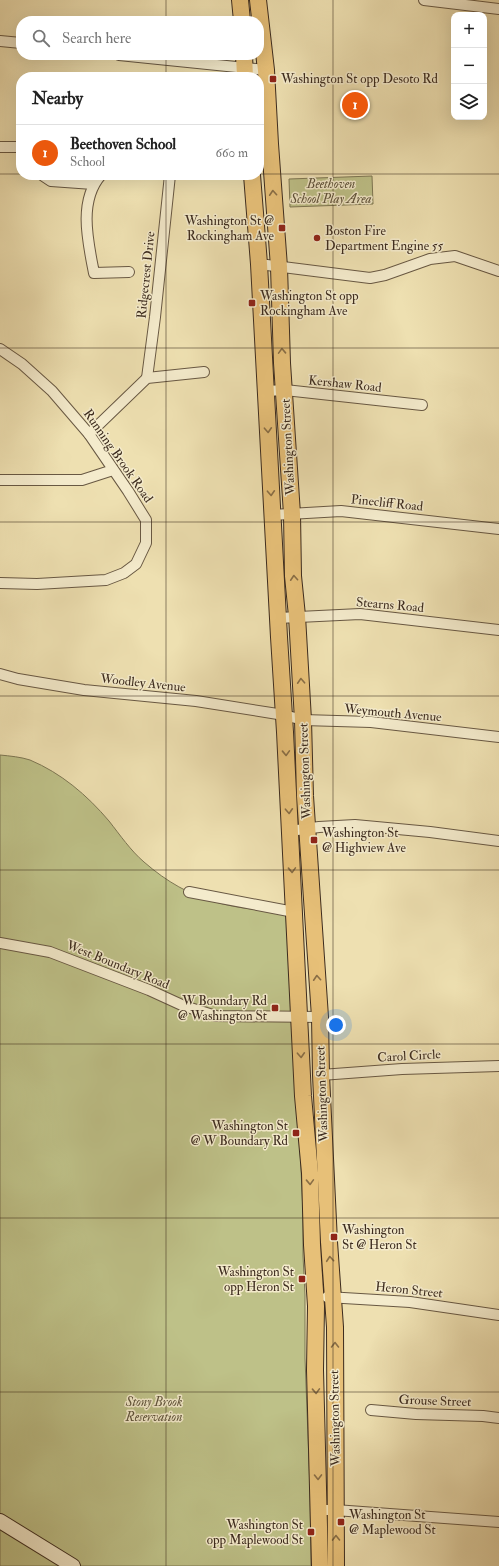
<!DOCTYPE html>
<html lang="en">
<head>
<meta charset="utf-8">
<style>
  body { margin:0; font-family:"IM FELL Double Pica",serif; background:#f6f6f6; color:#222 }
  .controls { position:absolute; right:12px; top:12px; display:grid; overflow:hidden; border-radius:8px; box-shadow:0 4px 16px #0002 }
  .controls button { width:36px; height:36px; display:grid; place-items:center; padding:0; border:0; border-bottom:1px solid #e0e0e0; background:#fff; color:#222; font:20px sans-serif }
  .you { position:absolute; left:336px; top:1025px; width:14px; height:14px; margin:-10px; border:3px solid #fff; border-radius:50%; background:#1a73e8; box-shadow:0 0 0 6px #1a73e833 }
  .badge { display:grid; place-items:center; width:26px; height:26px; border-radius:50%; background:#ea580c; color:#fff; font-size:13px; font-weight:700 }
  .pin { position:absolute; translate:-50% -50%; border:2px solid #fff; box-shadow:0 1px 4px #0006 }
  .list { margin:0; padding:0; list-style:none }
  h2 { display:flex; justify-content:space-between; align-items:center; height:52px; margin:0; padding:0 16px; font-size:17px }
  h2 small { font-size:13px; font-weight:400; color:#767676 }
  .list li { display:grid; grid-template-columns:26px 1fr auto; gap:12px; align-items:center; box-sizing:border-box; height:56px; padding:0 16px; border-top:1px solid #e0e0e0 }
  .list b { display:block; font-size:15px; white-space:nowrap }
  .list p { margin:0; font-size:13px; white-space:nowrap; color:#767676 }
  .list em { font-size:13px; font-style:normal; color:#767676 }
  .icon { flex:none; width:22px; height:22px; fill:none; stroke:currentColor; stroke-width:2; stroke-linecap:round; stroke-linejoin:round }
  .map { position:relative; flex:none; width:499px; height:1566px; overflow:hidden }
  .search { position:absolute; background:#fff; box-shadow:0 4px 16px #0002; left:16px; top:16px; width:248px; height:44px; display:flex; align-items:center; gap:10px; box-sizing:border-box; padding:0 14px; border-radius:16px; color:#767676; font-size:15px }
  .panel { position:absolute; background:#fff; box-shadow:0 4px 16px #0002; left:16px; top:72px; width:248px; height:108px; border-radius:16px }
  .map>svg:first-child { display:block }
</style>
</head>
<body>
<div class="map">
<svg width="499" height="1566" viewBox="0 0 499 1566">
  <rect width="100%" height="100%" fill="#eee0b1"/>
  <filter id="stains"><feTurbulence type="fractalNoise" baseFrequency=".005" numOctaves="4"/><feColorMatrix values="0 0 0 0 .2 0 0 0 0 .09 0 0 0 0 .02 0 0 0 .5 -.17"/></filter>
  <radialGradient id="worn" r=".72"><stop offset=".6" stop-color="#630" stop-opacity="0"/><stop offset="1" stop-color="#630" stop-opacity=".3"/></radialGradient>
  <!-- green -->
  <g fill="#bec188" stroke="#7d7653">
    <path d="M372 176 373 204 290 207 289 179Z"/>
    <path d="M0 755C10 756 21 757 30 760 61 773 87 795 109 821 120 835 131 851 144 862 191 903 234 910 294 912L297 1084 303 1212V1256L305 1295V1358L310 1490 311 1566H0Z"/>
  </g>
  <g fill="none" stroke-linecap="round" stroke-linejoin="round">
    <defs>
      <g id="street">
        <path d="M424 0 499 9"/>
        <path d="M0 41 21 43"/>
        <path d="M119 55 266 70"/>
        <path d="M0 147H21"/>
        <path d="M42 175 51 181 93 184"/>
        <path d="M101 175C78 201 88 242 94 273L129 272"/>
        <path d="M259 264 370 278 385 275 430 259 455 256 499 271"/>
        <path d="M0 349 22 364 52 391 89 434 128 491 146 520V543L136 564 124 573 106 580 37 584 0 583"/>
        <path d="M147 378 155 317 170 175"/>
        <path d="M266 391 285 390 422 405"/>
        <path d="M89 434 147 378 204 372"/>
        <path d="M0 480H82L113 470"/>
        <path d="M272 515 341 511 499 529"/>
        <path d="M278 618 360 614 499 630"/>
        <path d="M0 674 18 679 84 690 196 701 284 715 303 720 371 722 499 737"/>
        <path d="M290 831 319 827 355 825 430 832 499 841"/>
        <path d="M189 892 294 912"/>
        <path d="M0 943 50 952 149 990 184 1006 216 1016 320 1017"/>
        <path d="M321 1075 402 1069 499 1066"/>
        <path d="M327 1297 410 1302 499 1315"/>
        <path d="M371 1410 416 1414 483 1416 499 1418"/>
        <path d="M319 1510H335L499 1522"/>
      </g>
      <path id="secondary" d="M0 1521 73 1566"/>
      <g id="primary">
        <path d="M240 0 242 21"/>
        <path d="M258 0 266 70 270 144 279 267 282 363 292 514 293 576 297 616 303 720 305 796 320 1017 321 1075 329 1242 335 1327 336 1566"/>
        <path d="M244 55 245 77"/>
        <path d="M252 175 259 264 279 637 285 732 303 1096 310 1173 312 1245 316 1306 315 1370 320 1566"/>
      </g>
    </defs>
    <!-- street casing -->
    <use href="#street" stroke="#685843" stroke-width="12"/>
    <!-- secondary casing -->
    <use href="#secondary" stroke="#3c2b1e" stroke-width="16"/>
    <!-- primary casing -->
    <use href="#primary" stroke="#3c2b1e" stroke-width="18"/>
    <!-- street -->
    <use href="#street" stroke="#f4ebcc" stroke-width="10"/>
    <!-- secondary -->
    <use href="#secondary" stroke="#f4ebcc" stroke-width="14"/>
    <!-- primary -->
    <use href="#primary" stroke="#e7c078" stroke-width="16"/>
  </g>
  <!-- one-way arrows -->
  <defs><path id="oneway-chevron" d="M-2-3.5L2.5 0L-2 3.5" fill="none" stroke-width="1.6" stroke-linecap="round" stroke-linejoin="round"/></defs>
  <g stroke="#896e46">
    <use href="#oneway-chevron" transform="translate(273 193) rotate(-94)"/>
    <use href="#oneway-chevron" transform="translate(282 351) rotate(-92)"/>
    <use href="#oneway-chevron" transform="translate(268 430) rotate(87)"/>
    <use href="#oneway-chevron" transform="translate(271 493) rotate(87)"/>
    <use href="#oneway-chevron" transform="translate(294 578) rotate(-94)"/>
    <use href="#oneway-chevron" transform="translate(301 681) rotate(-93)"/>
    <use href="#oneway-chevron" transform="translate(286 753) rotate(88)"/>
    <use href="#oneway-chevron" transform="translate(289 811) rotate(87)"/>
    <use href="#oneway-chevron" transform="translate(292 870) rotate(88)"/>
    <use href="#oneway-chevron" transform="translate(317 978) rotate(-94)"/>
    <use href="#oneway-chevron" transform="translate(301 1055) rotate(87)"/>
    <use href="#oneway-chevron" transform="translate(310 1182) rotate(88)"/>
    <use href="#oneway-chevron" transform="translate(330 1259) rotate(-95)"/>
    <use href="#oneway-chevron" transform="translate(335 1345) rotate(-90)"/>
    <use href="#oneway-chevron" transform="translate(316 1391) rotate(88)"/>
    <use href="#oneway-chevron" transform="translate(318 1477) rotate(89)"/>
    <use href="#oneway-chevron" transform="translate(336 1538) rotate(-91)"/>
  </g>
  <!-- grid -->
  <path fill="none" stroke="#3c2b1e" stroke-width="1" stroke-opacity="0.55" d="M166 0V21M333 0V1566M166 55V77M0 174H21M259 174H499M166 175V1566M0 348H499M0 522H499M0 696H499M0 870H499M0 1044H499M0 1218H499M0 1392H499"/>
  <!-- markers -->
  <g fill="#8f2418" stroke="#f4ebcc" stroke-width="1.5">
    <rect x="269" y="75" width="8" height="8" rx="2"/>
    <rect x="278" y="224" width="8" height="8" rx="2"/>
    <circle cx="317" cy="238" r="4"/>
    <rect x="248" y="299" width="8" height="8" rx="2"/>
    <rect x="310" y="836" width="8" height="8" rx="2"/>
    <rect x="271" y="1004" width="8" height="8" rx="2"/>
    <rect x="292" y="1129" width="8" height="8" rx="2"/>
    <rect x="330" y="1233" width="8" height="8" rx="2"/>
    <rect x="298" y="1275" width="8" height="8" rx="2"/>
    <rect x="337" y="1518" width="8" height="8" rx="2"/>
    <rect x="307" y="1528" width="8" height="8" rx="2"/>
  </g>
  <g text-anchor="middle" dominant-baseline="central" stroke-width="3" stroke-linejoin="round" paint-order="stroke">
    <!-- poi labels -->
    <g font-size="13" fill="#3c2b1e" stroke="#f4ebcc" text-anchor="start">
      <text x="281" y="79">Washington St opp Desoto Rd</text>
      <text x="274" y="221" text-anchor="end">Washington St @<tspan x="274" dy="15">Rockingham Ave</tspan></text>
      <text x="325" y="231">Boston Fire<tspan x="325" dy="15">Department Engine 55</tspan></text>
      <text x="260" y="296">Washington St opp<tspan x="260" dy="15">Rockingham Ave</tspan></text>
      <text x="322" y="833">Washington St<tspan x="322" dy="15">@ Highview Ave</tspan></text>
      <text x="267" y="1001" text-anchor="end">W Boundary Rd<tspan x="267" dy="15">@ Washington St</tspan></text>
      <text x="288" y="1126" text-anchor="end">Washington St<tspan x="288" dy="15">@ W Boundary Rd</tspan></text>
      <text x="342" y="1230">Washington<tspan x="342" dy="15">St @ Heron St</tspan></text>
      <text x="294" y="1272" text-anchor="end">Washington St<tspan x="294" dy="15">opp Heron St</tspan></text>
      <text x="349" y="1515">Washington St<tspan x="349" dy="15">@ Maplewood St</tspan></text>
      <text x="303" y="1525" text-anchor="end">Washington St<tspan x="303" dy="15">opp Maplewood St</tspan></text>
    </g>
    <!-- park labels -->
    <g font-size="13" font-style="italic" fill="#5c5038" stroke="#f4ebcc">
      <text x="331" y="184">Beethoven<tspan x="331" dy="15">School Play Area</tspan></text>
      <text x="154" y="1402">Stony Brook<tspan x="154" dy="15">Reservation</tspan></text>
    </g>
    <!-- street labels -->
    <g font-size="13" fill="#3c2b1e" stroke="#f4ebcc">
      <text transform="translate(146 275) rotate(-84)">Ridgecrest Drive</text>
      <text transform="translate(345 384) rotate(6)">Kershaw Road</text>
      <text transform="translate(288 447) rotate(-93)">Washington Street</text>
      <text transform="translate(118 456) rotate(55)">Running Brook Road</text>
      <text transform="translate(387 503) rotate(6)">Pinecliff Road</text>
      <text transform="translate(390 605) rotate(5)">Stearns Road</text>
      <text transform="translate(143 683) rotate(6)">Woodley Avenue</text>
      <text transform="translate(393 713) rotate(5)">Weymouth Avenue</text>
      <text transform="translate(305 771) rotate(-92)">Washington Street</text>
      <text transform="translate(118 965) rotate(22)">West Boundary Road</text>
      <text transform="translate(409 1056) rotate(-3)">Carol Circle</text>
      <text transform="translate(322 1094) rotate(-92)">Washington Street</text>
      <text transform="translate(409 1290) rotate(6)">Heron Street</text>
      <text transform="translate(435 1401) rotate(2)">Grouse Street</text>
      <text transform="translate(335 1418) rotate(-91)">Washington Street</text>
    </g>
  </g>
  <rect width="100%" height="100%" filter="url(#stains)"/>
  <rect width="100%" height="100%" fill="url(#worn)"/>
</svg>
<div class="controls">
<button>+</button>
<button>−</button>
<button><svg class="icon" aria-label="layers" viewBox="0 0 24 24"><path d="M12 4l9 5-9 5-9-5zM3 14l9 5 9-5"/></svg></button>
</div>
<div class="you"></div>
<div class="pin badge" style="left:355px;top:105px">1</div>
<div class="search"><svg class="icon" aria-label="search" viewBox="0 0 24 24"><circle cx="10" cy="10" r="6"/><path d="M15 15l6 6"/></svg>Search here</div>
<section class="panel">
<h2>Nearby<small></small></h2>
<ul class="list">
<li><span class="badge">1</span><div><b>Beethoven School</b><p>School</p></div><em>660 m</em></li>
</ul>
</section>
</div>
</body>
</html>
